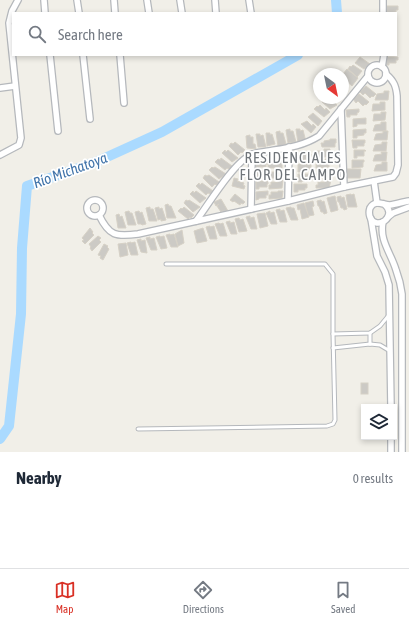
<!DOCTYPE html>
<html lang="en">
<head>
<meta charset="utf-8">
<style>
  body { margin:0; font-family:"Asap Condensed",sans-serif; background:#f2f2f3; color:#1f2937 }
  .controls { position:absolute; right:12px; bottom:12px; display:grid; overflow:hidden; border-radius:0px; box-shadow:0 2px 6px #0003 }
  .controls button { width:36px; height:36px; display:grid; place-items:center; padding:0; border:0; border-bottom:1px solid #e0e1e3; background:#fff; color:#1f2937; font:20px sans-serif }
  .compass { position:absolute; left:313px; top:68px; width:36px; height:36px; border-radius:50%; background:#fff; box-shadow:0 2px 6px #0003; rotate:147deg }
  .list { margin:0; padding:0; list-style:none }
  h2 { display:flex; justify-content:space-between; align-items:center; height:52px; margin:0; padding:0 16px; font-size:17px }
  h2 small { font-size:13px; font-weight:400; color:#747a83 }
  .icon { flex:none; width:22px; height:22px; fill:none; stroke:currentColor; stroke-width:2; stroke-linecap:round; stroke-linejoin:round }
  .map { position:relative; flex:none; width:409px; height:452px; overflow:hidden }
  .search { position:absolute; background:#fff; box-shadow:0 2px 6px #0003; left:12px; right:12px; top:12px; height:44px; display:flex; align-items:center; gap:10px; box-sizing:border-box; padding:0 14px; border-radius:0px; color:#747a83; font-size:15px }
  .sheet { height:116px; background:#fff }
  nav { display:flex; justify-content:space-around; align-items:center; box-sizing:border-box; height:56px; border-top:1px solid #e0e1e3; background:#fff; font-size:11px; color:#747a83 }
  nav a { display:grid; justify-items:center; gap:2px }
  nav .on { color:#d93025 }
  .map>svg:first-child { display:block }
</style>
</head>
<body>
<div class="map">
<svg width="409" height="452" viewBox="0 0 409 452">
  <rect width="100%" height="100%" fill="#f1efe8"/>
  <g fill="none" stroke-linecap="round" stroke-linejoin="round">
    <!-- river -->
    <g stroke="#aadaff" stroke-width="10">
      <path d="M336 0 337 13"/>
      <path d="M0 439 9 426 21 314 22 248 27 186 96 162 162 132 298 55"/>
    </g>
  </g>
  <!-- building -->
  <g fill="#cccac5" stroke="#d6d1c6">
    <path d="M385 6H398V10H396V12L385 13Z"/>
    <path d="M360 57 370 64 364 69 355 63Z"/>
    <path d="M385 57H398V60H396V63H389V65H386Z"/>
    <path d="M353 65 362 71 357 77 348 69 350 66 351 67Z"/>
    <path d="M347 69 358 78 352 86 343 78V74Z"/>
    <path d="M366 86 376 94 373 97 372 96 370 98 365 93 363 95 360 92Z"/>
    <path d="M384 91H389L388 100H375L377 94 384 93Z"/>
    <path d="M359 94 369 102 366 105 365 104 363 106 358 101 356 103 353 99Z"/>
    <path d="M325 98H327L332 102 333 101 337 105 330 109 322 102Z"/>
    <path d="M380 102H385V110L372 111 373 104H380Z"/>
    <path d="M320 105 325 110 326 108 330 112 324 117 314 109 317 106 318 107Z"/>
    <path d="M359 109V112L357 113V115H350V117H347L346 110Z"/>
    <path d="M381 112H386L385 120 373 121 374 114H381Z"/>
    <path d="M313 113 322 121 318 126 308 117Z"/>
    <path d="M366 118V124H357V126L353 127V119Z"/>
    <path d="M307 121 312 126 313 124 316 127 311 133 301 124Z"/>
    <path d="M381 122H386V131H373L375 125 381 124Z"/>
    <path d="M290 129V131H293L296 142 288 143 286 130Z"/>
    <path d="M296 129H300V131L303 130 306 142 298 143Z"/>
    <path d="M366 129V133H364V135L357 136V138H353V130Z"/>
    <path d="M280 131V133H283L286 144 278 146 276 132Z"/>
    <path d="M383 131H388L387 140H374L376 134 383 133Z"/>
    <path d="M266 133H270V135L272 134 275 144 267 146Z"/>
    <path d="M256 134H260V136L263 135 266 147H258Z"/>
    <path d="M250 135V137H253V144H255L256 149 247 148 246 136Z"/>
    <path d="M330 139H336V143H335V147H322L321 143H324V141L330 140Z"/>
    <path d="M352 140H365V143H364V146H357V148H353Z"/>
    <path d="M235 142 245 150 242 153 241 152 238 155 229 146 231 143 233 144Z"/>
    <path d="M382 142H387L386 151H373L375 145 382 144Z"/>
    <path d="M324 149H330L329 157H315V154L317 153V151H324Z"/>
    <path d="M225 150 226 152 228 150 238 158 232 162 222 153Z"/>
    <path d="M354 150H365L366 151H364V156H357V158H354Z"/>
    <path d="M381 152H387L386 161H373L375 155 382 154Z"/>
    <path d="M298 154H311V157H309V160H302V162H298Z"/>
    <path d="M221 158 232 166 229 169 227 168 225 170 215 162 218 159 220 160Z"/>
    <path d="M325 159H331V164H329V167L316 168V164H318V161H325Z"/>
    <path d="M277 160H283V164H282V168H268V164H271L270 162H277Z"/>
    <path d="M352 160H364V162H363V167L352 168Z"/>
    <path d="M255 161H268V164H266V167H259V169H255Z"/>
    <path d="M382 162H387V171H374L376 165 382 164Z"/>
    <path d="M298 164H311V168H309V170H302V172H298Z"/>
    <path d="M212 167 213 168 215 167 226 174 219 179 209 170Z"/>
    <path d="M347 169H361L360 178H347Z"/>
    <path d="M277 170H283V175H281L282 178H268V174H270V172H277Z"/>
    <path d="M325 170H331L329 177 316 178V174H318V171H325Z"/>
    <path d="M255 171H268V175H266V177H259V179H255Z"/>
    <path d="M298 174H311V178H309V180L302 181V182H298Z"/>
    <path d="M205 175 207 176 209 175 219 182 216 185 215 184 212 187 203 178Z"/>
    <path d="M234 178 238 179 237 181 244 183 243 185 245 186 244 189 232 186Z"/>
    <path d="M277 180H283L282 188 269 189V185H271V182H278Z"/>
    <path d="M325 180H331L329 188H316V185H318V182H325Z"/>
    <path d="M256 181H268V184H267V187H259V189H256Z"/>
    <path d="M199 183 200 185 202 183 213 191 210 194 208 193 206 195 196 186Z"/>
    <path d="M294 184H307V188H305V190H298V192H294Z"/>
    <path d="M193 191 194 193 196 191 206 198 200 203 190 194Z"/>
    <path d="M268 191V195H266V198H259V199L256 200V192Z"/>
    <path d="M278 191H283L282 198 269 199V195H271V192H278Z"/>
    <path d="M235 194 245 202 243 204 241 203 240 205 234 201 233 202 230 200Z"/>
    <path d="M351 194V195L354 194 357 207H348L346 195Z"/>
    <path d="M335 196 338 210 331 212 327 198Z"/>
    <path d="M341 196V198L344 197 347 209 344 210 343 208H341L339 202H338L337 197Z"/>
    <path d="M221 199 228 211 224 213 223 211 221 212 217 206 219 204 216 206 214 202Z"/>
    <path d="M186 200 188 201 189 200 200 207 193 212 184 203Z"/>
    <path d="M321 200 322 202 324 201 327 213 324 214 323 212H321L319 206H318L317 201Z"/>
    <path d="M313 201 314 206 312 207 314 215 308 216 305 203Z"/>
    <path d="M304 203 309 217 302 219 300 209 298 210 297 205Z"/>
    <path d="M168 204 169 206H171L176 218H167L165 205Z"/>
    <path d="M150 207V209H153L157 221H149L146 208Z"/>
    <path d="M159 207V209L162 208 166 220 161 221V219L158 220 155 208Z"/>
    <path d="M184 207 194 215 191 218 190 217 188 219 178 211 181 208 182 209Z"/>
    <path d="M291 207V208H294L298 220H291L286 208Z"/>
    <path d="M280 209V211L284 210 287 222H280L276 210Z"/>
    <path d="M129 211 130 213H132L136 225H128L125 212Z"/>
    <path d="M139 211 140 213 142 212 146 224 142 225 141 224H138L135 212Z"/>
    <path d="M270 211V213L274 212 277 224H271L266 213Z"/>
    <path d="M265 213 268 226 260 228 257 214Z"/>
    <path d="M119 214 120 217 122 216 126 228H118L116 215Z"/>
    <path d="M250 216V218L254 217 257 229H251L246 217Z"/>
    <path d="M239 218 240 220 243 219 247 231 239 232 235 219Z"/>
    <path d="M230 221V223L234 222 237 234H231L226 222Z"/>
    <path d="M219 223 220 224 223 223 227 236H220L215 224Z"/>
    <path d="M210 226V227L214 226 217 239H210L206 227Z"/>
    <path d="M90 228 93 232 92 233 94 235 85 244 82 241 84 240 82 238Z"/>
    <path d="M203 228 207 241 197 243 194 231Z"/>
    <path d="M182 230 184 243 178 246 175 234Z"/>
    <path d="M170 234V235L174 234 178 247H171L166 235Z"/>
    <path d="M98 236 101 238 99 240 101 242 92 251 90 248 91 247 89 244Z"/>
    <path d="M160 236V237L164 236 167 248 161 249 156 237Z"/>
    <path d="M150 237V239L154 238 157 250H151L146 238Z"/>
    <path d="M141 239V241L145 240 147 253 141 252 137 240Z"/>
    <path d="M131 242V243L135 242 138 255H131L127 243Z"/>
    <path d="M126 243 128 255 120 257 118 244Z"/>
    <path d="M104 244 108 246 107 247 109 249 103 260 100 258 101 256 98 255Z"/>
    <rect x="361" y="383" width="7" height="11"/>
  </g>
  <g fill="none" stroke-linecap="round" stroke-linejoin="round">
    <defs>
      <g id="service">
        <path d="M370 333V344"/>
        <path d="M333 334 370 333 380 326 389 315"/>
        <path d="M333 348 370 344 380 345 390 351"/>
        <path d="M138 429 327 426 333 424 335 420 333 334V274L325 264H166"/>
      </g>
      <g id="minor">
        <path d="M44 0 45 13"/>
        <path d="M77 0 79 13"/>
        <path d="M114 0 115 13"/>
        <path d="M147 0 149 13"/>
        <path d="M180 0 182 13"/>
        <path d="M215 0 216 13"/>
        <path d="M249 0 251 13"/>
        <path d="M383 0V13"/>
        <path d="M50 55 58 131"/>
        <path d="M83 55 90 119"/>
        <path d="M120 55 124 103"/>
        <circle cx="377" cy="74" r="9"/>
        <path d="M382 67 384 55"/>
        <path d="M0 88 15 86"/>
        <path d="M341 109 344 187"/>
        <path d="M0 155 19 145 21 138 9 23 12 11 18 0"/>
        <path d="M374 181 377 203"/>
        <circle cx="95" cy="208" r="8"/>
        <path d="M288 201 289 147"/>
        <path d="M384 204C399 216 376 232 370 217 369 214 369 211 370 208 375 199 383 205 390 205 396 204 403 202 409 201"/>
        <path d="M251 209 252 154"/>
        <path d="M99 215C109 236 116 237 138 234L288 201 344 187 393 177 396 173 398 165 397 96C396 86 394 81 386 74"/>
        <path d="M388 217 393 213 409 207"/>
        <path d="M371 219 377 256 385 272 389 285 391 407"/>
        <path d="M196 221C208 205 234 162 251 155 256 152 263 152 269 151 287 148 303 146 319 136L368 76"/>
        <path d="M383 222C379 240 391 253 396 270 399 278 401 286 402 294V452"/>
        <path d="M391 437V452"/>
      </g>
    </defs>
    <!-- service casing -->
    <use href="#service" stroke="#b5b8bc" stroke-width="5"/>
    <!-- minor casing -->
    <use href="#minor" stroke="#b5b8bc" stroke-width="8"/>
    <!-- service -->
    <use href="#service" stroke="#fff" stroke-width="3"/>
    <!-- minor -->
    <use href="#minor" stroke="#fff" stroke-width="5.5"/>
  </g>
  <g text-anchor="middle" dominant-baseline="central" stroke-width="3.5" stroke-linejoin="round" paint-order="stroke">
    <!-- neighbourhood labels -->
    <g font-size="15" letter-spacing="1" fill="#70757a" stroke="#fff">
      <text x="293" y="157">RESIDENCIALES<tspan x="293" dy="17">FLOR DEL CAMPO</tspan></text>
    </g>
    <!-- water labels -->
    <g font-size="15" font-style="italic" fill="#4174aa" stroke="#fff">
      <text transform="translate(70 170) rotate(-20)">Río Michatoya</text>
    </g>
  </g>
</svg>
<div class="controls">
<button><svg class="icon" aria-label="layers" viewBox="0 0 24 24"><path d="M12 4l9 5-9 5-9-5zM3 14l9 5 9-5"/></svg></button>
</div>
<svg class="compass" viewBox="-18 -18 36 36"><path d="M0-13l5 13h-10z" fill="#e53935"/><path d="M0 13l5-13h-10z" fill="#747a83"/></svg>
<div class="search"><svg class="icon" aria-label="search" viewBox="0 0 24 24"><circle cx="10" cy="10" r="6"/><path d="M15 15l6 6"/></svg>Search here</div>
</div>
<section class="sheet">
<h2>Nearby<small>0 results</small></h2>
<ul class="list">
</ul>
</section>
<nav>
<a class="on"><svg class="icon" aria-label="map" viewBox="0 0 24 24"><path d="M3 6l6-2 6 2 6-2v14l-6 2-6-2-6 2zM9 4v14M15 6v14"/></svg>Map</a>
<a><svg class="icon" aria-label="directions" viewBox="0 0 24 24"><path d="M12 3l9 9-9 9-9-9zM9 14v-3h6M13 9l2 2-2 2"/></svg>Directions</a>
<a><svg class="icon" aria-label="saved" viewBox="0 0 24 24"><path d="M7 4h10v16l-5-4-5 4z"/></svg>Saved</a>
</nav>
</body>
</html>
